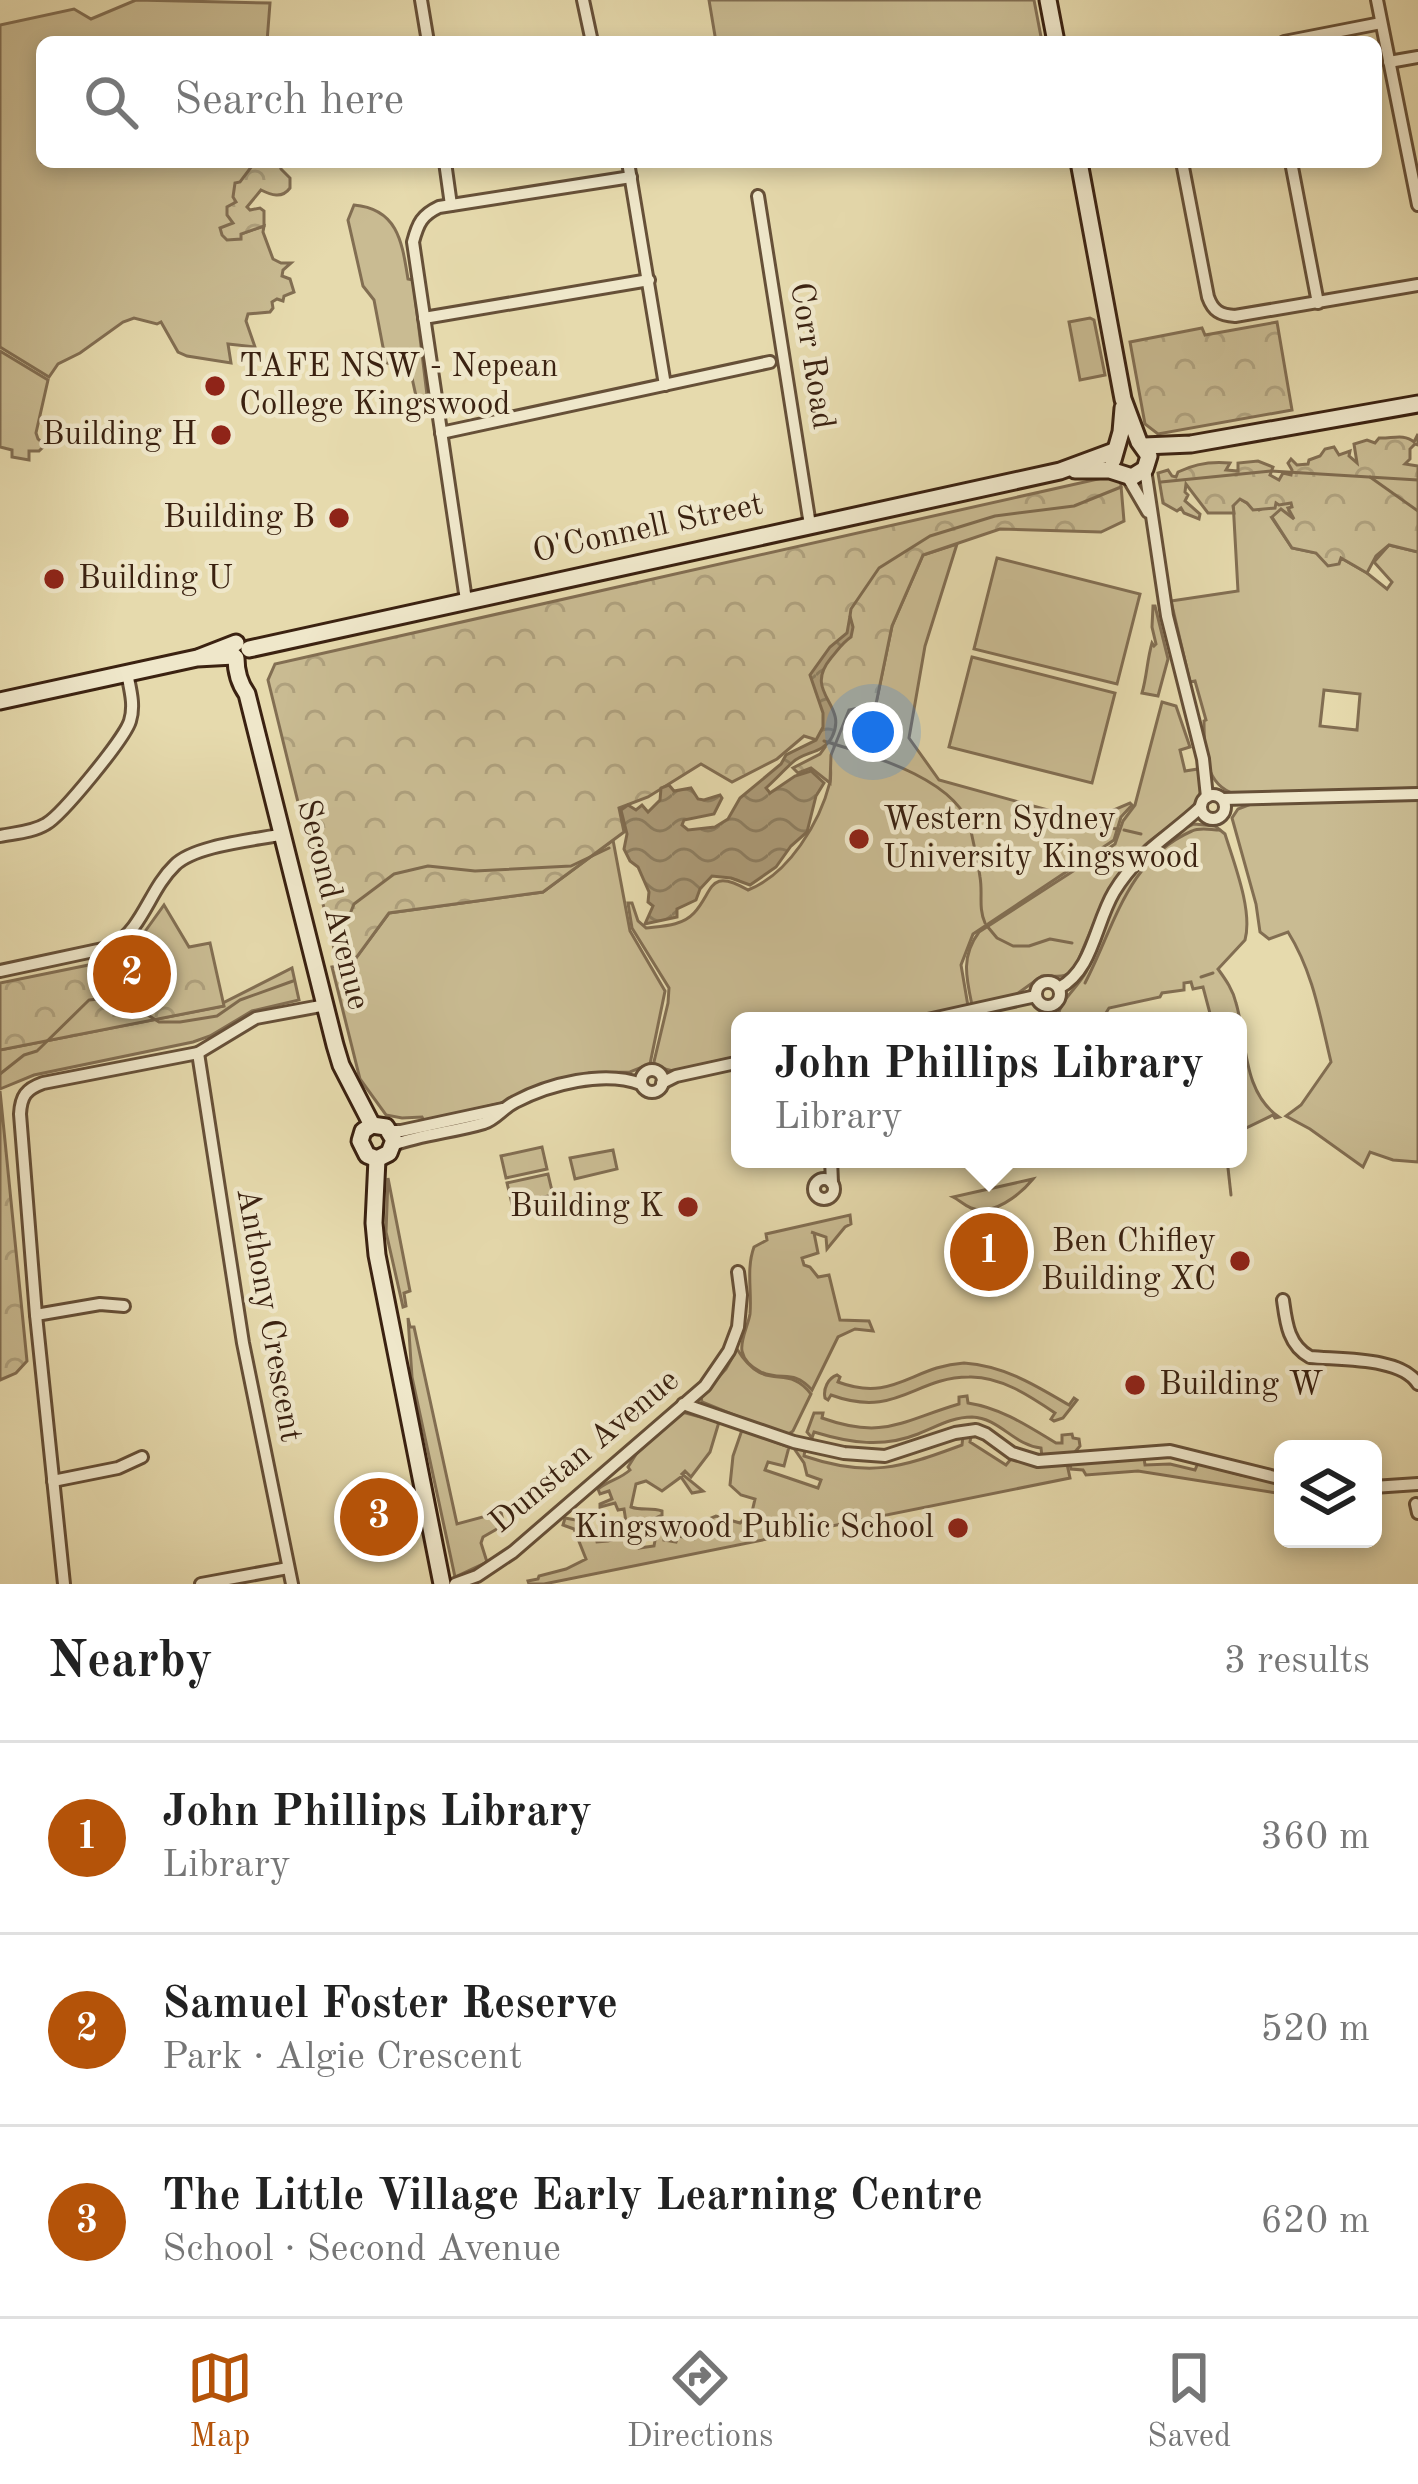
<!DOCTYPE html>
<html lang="en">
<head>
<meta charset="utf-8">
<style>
  body { margin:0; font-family:"Old Standard TT",serif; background:#f2f2f2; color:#222 }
  .controls { position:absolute; right:36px; bottom:36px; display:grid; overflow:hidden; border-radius:18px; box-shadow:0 6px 18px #0003 }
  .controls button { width:108px; height:108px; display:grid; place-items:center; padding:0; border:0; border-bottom:3px solid #e0e0e0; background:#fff; color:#222; font:60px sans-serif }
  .you { position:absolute; left:873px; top:732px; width:42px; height:42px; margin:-30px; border:9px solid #fff; border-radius:50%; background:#1a73e8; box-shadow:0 0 0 18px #1a73e833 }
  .badge { display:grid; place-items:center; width:78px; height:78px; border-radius:50%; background:#b45309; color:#fff; font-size:39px; font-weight:700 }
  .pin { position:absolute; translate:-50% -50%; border:6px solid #fff; box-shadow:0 3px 12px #0006 }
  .popup { position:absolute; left:731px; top:1012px; width:516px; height:156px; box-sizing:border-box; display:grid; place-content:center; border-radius:18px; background:#fff; filter:drop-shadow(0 3px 9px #0005); font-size:39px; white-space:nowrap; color:#767676 }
  .popup b { font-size:45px; color:#222 }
  .popup::after { content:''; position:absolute; left:50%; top:100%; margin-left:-24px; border:24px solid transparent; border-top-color:#fff }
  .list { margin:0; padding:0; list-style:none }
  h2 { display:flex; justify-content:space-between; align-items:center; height:156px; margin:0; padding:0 48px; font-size:51px }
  h2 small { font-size:39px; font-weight:400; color:#767676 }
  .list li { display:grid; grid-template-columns:78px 1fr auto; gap:36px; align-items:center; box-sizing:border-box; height:192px; padding:0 48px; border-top:3px solid #e0e0e0 }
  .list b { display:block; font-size:45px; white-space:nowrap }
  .list p { margin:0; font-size:39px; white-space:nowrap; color:#767676 }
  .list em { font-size:39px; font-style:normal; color:#767676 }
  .icon { flex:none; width:66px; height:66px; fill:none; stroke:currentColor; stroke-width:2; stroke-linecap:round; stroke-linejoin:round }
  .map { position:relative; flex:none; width:1418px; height:1584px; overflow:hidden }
  .search { position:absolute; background:#fff; box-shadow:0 6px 18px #0003; left:36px; right:36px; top:36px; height:132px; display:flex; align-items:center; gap:30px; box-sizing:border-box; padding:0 42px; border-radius:18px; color:#767676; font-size:45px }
  .sheet { height:732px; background:#fff }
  nav { display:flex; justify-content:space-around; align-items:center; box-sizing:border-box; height:168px; border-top:3px solid #e0e0e0; background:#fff; font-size:33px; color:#767676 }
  nav a { display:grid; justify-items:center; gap:6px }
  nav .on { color:#b45309 }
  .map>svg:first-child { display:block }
</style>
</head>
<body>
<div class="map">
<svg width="1418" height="1584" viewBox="0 0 1418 1584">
  <defs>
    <pattern id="forest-crowns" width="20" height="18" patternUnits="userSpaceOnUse" patternTransform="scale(3)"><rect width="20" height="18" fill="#c9bb92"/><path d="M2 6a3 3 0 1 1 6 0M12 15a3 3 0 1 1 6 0" fill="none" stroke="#aea07d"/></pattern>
    <pattern id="water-waves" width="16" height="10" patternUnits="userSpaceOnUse" patternTransform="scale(3)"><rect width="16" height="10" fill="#ac9b78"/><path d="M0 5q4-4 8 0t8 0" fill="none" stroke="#8d7e61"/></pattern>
  </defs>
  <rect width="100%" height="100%" fill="#e6daad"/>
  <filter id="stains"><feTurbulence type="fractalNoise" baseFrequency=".00167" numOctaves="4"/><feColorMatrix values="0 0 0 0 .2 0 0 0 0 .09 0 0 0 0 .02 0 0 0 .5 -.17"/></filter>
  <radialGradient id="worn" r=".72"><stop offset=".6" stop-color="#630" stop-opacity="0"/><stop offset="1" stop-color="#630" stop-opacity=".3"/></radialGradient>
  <!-- green -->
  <g fill="#c9bb92" stroke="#826e52" stroke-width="3" fill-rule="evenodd">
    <path d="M136 0 270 3 267 42H42V162H252L253 166C237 186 227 211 241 234L264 226 263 232 273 259 281 263H291L283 270 282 276 290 279 294 292 284 296 283 301 277 299 272 302 273 308 270 312 248 314 246 321 255 347 228 344 231 363 187 356 178 352 161 322 157 324 134 318 123 322 80 353 58 364 49 377 0 347V25L74 9 91 19Z"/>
    <path d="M709 0H1034L1042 42H716Z"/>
    <path d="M354 205C398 209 402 242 408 279L413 280 428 403 418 405 410 369 407 368V357L392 364 386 363 374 300 363 286 348 220Z"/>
    <path d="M1090 318 1094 320 1105 375 1080 380 1069 322Z"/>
    <path d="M0 351 48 380 36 433 38 439 45 445 39 451H29V460L12 457V450L0 447Z"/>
    <path d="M1240 499 1259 510 1276 502H1291L1293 507 1289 511 1294 518H1272L1292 548 1341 558 1367 573 1387 589 1392 582 1374 562 1389 545 1418 552V788L1235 794C1204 785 1204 749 1204 721L1206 720 1195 681 1190 682 1171 601 1238 591 1233 501ZM1324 690 1360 694 1357 730 1320 726Z"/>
    <path d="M957 544 925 646 909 738 939 780 1088 821 1130 803 1132 805 1121 817 1114 840 973 934 961 965 968 1006 900 1021H740V1056L673 1071 653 1066 668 1003 669 988 632 928 628 903H632L638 921 646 928C663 926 682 926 694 913 714 891 708 867 748 890 789 874 820 822 830 782 832 773 829 762 831 753 835 738 843 723 849 709L876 703 892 626 923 555Z"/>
    <path d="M997 558 1140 594 1117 684 974 649Z"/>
    <path d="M1153 606H1155L1168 659 1158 696 1142 693C1147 676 1147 660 1152 643L1154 646 1156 644 1152 627Z"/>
    <path d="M972 657 1115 693 1092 783 949 747Z"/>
    <path d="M1162 702 1176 706 1190 747 1180 750 1185 771 1198 769C1202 781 1204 793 1196 804 1183 821 1160 831 1145 845 1110 879 1094 922 1076 966 1064 981 1058 975 1042 976L1014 996 972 1005C966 977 961 956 979 932L1115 844 1123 821 1135 805Z"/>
    <path d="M1418 799V1162L1393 1160 1370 1152 1363 1167 1310 1129 1286 1116 1301 1105 1331 1062C1320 1016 1313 972 1288 932L1269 939 1260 932 1256 904 1232 818 1238 809 1251 804Z"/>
    <path d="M1194 824 1215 826 1225 834C1234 863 1253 911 1245 940L1218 969C1226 980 1233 990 1236 1003 1247 1039 1242 1092 1279 1117L1275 1118 1273 1115 1244 1129 1238 1117V1021H1212L1203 987 1193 989 1191 982 1184 983V990L1162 993 1160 997 1109 1008 1101 1021 1057 1019C1061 998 1076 990 1086 972 1094 955 1099 936 1106 919 1124 879 1154 842 1194 824Z"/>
    <path d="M613 840 630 931 665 991 650 1064 630 1072 589 1073 587 1077 524 1092 502 1103 424 1121 422 1117 402 1118 386 1115 360 1079 332 967 351 964 389 913 543 892Z"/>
    <path d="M292 968 299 1000 252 1011 210 1036 193 1042 34 1075 0 1089V1050L223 1006V1003Z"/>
    <path d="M542 1147 547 1169 506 1178 501 1156Z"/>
    <path d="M613 1150 617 1169 575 1179 570 1158Z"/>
    <path d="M548 1174 553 1195 512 1204 507 1183Z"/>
    <path d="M388 1178 410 1291 404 1293 406 1306 403 1307 386 1232Z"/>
    <path d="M1033 1179C1020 1195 992 1217 971 1208 964 1205 959 1200 953 1197Z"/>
    <path d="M850 1215 851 1224 845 1227 827 1249 826 1237 811 1232 814 1233 818 1253 802 1258 804 1265 810 1267 818 1277 829 1275 840 1320 869 1321 873 1331 855 1329 838 1337 812 1390C792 1368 783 1382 761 1372 753 1368 744 1361 742 1351 740 1340 748 1326 750 1314 752 1291 746 1269 754 1247L767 1240 766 1234Z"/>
    <path d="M408 1318 410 1327H414L457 1524 501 1512 504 1525 483 1537 481 1543 487 1562 455 1577 412 1377Z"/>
    <path d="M737 1349C766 1396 786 1361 811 1394L793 1431 787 1435 781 1434 702 1402 701 1397 726 1369Z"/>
    <path d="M964 1363C1005 1366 1035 1385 1069 1405L1074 1398 1077 1400 1063 1418 1054 1421 1051 1419 1055 1413C1030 1396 1000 1376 969 1377 914 1377 897 1419 831 1395L828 1400 825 1398C823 1389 828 1378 837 1375L840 1377 838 1382C894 1403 912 1366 964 1363Z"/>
    <path d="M967 1396 968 1403C1001 1408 1028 1426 1056 1443H1062V1435L1072 1434 1073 1438 1079 1439 1080 1446 1074 1453 1042 1457 1041 1448C1013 1445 1000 1418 972 1417 952 1417 936 1427 918 1434 883 1448 850 1443 814 1432L812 1438 807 1432 814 1413H823L822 1418C884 1440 901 1421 959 1404V1397Z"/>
    <path d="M682 1412 719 1422 710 1452 691 1477 685 1471 682 1474 703 1491 692 1493 681 1477 662 1491 646 1481 636 1484 631 1507C642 1511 651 1507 662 1511V1515L644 1523 642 1530 635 1531 639 1548 654 1546 656 1535 662 1527 665 1528 664 1540 676 1542 678 1536 694 1539 704 1521 716 1516 740 1523 747 1516H751L755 1499 741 1495 730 1485 733 1456 742 1430 789 1447 784 1466 768 1462 765 1470 818 1488 821 1480 807 1475 804 1463 793 1447 805 1450 804 1456C869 1478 900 1468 962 1445L963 1436H971L970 1442 1006 1465 1011 1459 1043 1466 1067 1464 1070 1478 544 1584H529L528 1581 538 1579 539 1576 566 1569 586 1559 574 1529 563 1525 565 1518 576 1520 579 1533 594 1529 597 1542 608 1541 628 1535 624 1509 618 1510 615 1503 600 1507V1504L612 1499 609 1491 600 1494 598 1489C610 1480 620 1479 630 1470L628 1467 640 1448Z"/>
    <path d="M1144 1458 1145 1465 1170 1464 1195 1470 1198 1463 1241 1475 1283 1483V1494L1138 1471 1086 1475 1083 1470 1071 1469 1070 1464Z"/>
  </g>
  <!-- forest -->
  <g fill="url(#forest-crowns)" stroke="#826e52" stroke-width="3">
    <path d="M252 162H279L281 169 290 178V188C282 199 271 195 261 190L247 207 250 210 260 208 264 211V226L241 234V239L227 240 222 235 220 228 233 223 227 215V207L236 202 233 197 235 183 240 182 252 166Z"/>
    <path d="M1277 322 1292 410 1158 434 1145 424 1130 342 1202 328 1205 335Z"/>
    <path d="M1418 434V445L1415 444 1410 449V459L1405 464 1418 466V552L1389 545 1376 556 1367 573 1341 558 1339 564 1328 566 1316 553 1292 548 1272 517 1281 509 1294 519 1288 508 1292 507 1291 503 1279 505 1276 503 1275 508 1253 510 1247 503 1240 499 1233 506 1234 513H1208L1186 484 1185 492 1188 495 1185 501 1200 514 1199 519 1184 513 1181 508 1177 511 1163 503 1158 473 1168 470 1172 476 1176 477 1178 472C1194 464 1211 461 1230 463L1226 470 1238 471V463L1258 461 1273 467 1270 475 1279 480 1283 473 1291 475 1292 470 1288 463 1291 459 1297 465 1308 464 1309 460 1320 456 1325 449 1334 447 1339 455 1350 451 1349 456 1357 463 1354 444 1367 440 1375 443 1379 438C1391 439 1404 433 1414 442Z"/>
    <path d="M1120 474 1124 521 1101 532 1000 529 923 555 892 626 876 704 849 710 831 755 830 783 811 768 798 773 793 768 820 754 825 747 814 739 804 736 777 759 732 782 701 764 648 797 619 808 624 832 543 892 389 913 351 965H338L268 680 275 664Z"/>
    <path d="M164 905 189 947 210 943 224 1006 0 1050V983L113 960 136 944Z"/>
    <path d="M0 1091 27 1361 16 1373 0 1380Z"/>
  </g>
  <!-- water -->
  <path fill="url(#water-waves)" stroke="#7f6b4f" stroke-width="3" d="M850 616 853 627 851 637C842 643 838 650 831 658 802 693 849 704 832 737 823 754 805 751 793 762 784 770 775 780 766 788L770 793 795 776 811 771 824 783 816 796 807 832 791 846 776 867 750 885 731 878 712 876 700 889 696 900 677 909V917L645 924 653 906 648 902 649 892 638 867 630 861 624 849 627 834 621 810 628 805 636 810 642 805 648 812 660 800 661 788 669 785 674 791 691 788 698 799 704 800 720 795 722 798 714 814 684 820 682 825 688 830 715 827 728 819 740 798 781 764 786 755 816 740 823 727V713L810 675 830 647 847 633Z"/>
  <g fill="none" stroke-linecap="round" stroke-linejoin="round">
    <!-- stream -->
    <g stroke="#7f6b4f" stroke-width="3">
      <path d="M1370 477 1418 511"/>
      <path d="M1161 482 1271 471 1418 480"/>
      <path d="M850 616 851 609 879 568 930 536 995 516 1074 506 1121 487"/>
      <path d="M824 741C867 754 960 779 971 831 974 846 978 862 980 877 983 894 978 907 985 923"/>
      <path d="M1099 827 1118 829"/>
      <path d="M1124 830 1141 834"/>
      <path d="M987 926 997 938 1013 946H1029L1050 939 1072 943"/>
      <path d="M334 954 354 904 394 874 428 866 475 871 571 866 609 848"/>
      <path d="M1201 977 1213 973"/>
      <path d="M1085 983C1114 928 1127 859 1192 831 1200 827 1211 830 1220 830"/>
      <path d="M0 1074 24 1055 37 1051 89 1000 109 998 127 1002 159 1022H180L217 1016 240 1000 293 981"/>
      <path d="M1227 1159 1231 1195"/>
    </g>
    <defs>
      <g id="street">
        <path d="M421 0 428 42"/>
        <path d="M583 0 592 42"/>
        <path d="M1377 0 1418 205"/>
        <path d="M1284 42 1381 23"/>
        <path d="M1389 62 1418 57"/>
        <path d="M445 162 451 205"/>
        <path d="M628 162 665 385"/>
        <path d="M1182 162 1208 297C1213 311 1220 315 1235 316L1418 285"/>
        <path d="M1291 162 1318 303"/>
        <path d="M758 196 810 525"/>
        <path d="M424 318 649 280"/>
        <path d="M441 433 770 362"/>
        <path d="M1145 469 1167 616 1203 759 1207 797"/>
        <path d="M1127 476 1148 512"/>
        <path d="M466 600 413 242C418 223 422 215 439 207L631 177"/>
        <circle cx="1213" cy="807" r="12"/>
        <path d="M1223 799 1418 794"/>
        <path d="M0 836C15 833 33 832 46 824 62 815 125 738 130 721 135 705 130 689 127 673"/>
        <path d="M0 971 112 947C144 927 149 890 175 865 195 845 256 840 284 834"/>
        <circle cx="1048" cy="994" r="12"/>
        <path d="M1059 988C1093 970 1095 924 1114 892 1139 851 1168 838 1201 807"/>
        <path d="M923 1021 1036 996"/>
        <path d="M198 1053 243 1343 292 1584"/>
        <circle cx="652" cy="1081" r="11"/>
        <path d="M662 1083 676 1076 740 1062"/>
        <path d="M390 1131H401L503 1109"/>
        <path d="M393 1145C423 1134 454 1132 484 1123 496 1119 503 1108 515 1102 549 1084 604 1070 641 1084"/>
        <path d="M831 1159 832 1183"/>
        <circle cx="824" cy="1189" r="10"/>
        <path d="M1283 1300C1286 1322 1288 1345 1310 1357 1340 1360 1402 1357 1418 1384"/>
        <path d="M36 1315 100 1304 124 1306"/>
        <path d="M683 1404 794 1442 844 1453 885 1456 955 1433 976 1430 986 1434 1012 1453 1038 1461 1170 1451 1283 1479"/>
        <path d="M53 1481 118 1468 142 1457"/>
        <path d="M1373 1487 1418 1484"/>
        <path d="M1416 1504 1418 1513"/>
        <path d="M64 1584 36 1315 20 1114C21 1096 26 1089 43 1083L198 1053 256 1018 326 1005"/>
        <path d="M201 1584 288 1568"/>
        <path d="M455 1584 477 1576 513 1552 705 1386 729 1351 738 1327 741 1295 738 1272"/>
      </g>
      <g id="secondary">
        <path d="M1048 0 1056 42"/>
        <path d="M1144 446 1191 444 1418 404"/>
        <path d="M1113 460 1121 432 1123 408"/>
        <path d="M1075 470H1110L1132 477 1145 469 1149 456 1139 442 1123 399 1079 162"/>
        <path d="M249 649 1060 471 1114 451"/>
        <path d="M200 657 236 643"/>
        <path d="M236 658C236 672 239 683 247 694L335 1045 341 1065 372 1125"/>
        <path d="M0 701 197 658 234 656"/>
        <path d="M372 1125 386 1127 394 1140 389 1153 377 1159"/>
        <path d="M372 1125 363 1131 360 1141 367 1155 377 1159"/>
        <path d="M377 1159 374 1223 377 1255 442 1584"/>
      </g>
    </defs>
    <!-- street casing -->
    <use href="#street" stroke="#665038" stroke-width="16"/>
    <!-- secondary casing -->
    <use href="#secondary" stroke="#3b2211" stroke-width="21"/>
    <!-- street -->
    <use href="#street" stroke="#efe7ca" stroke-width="10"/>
    <!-- secondary -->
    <use href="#secondary" stroke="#efe7ca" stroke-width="15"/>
  </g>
  <!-- markers -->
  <g fill="#8f2418" stroke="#efe7ca" stroke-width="4.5">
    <circle cx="215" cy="386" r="12"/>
    <circle cx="221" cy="435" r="12"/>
    <circle cx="339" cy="518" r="12"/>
    <circle cx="54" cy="579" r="12"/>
    <circle cx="859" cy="839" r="12"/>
    <circle cx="688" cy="1207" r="12"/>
    <circle cx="1240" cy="1261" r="12"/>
    <circle cx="1135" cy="1385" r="12"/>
    <circle cx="958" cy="1528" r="12"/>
  </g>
  <g text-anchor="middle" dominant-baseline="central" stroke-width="9" stroke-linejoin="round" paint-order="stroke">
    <!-- street labels -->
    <g font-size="33" fill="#3b2211" stroke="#efe7ca">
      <text transform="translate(811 356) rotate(81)">Corr Road</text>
      <text transform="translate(648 529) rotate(-12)">O'Connell Street</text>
      <text transform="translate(332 905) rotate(76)">Second Avenue</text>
      <text transform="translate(268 1315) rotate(80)">Anthony Crescent</text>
      <text transform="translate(585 1452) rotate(-40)">Dunstan Avenue</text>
    </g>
    <!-- poi labels -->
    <g font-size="33" fill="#3b2211" stroke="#efe7ca" text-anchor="end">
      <text x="239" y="367" text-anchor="start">TAFE NSW - Nepean<tspan x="239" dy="38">College Kingswood</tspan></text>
      <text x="197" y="435">Building H</text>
      <text x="315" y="518">Building B</text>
      <text x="78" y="579" text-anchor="start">Building U</text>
      <text x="883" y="820" text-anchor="start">Western Sydney<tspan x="883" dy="38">University Kingswood</tspan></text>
      <text x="664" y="1207">Building K</text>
      <text x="1216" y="1242">Ben Chifley<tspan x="1216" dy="38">Building XC</tspan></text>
      <text x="1159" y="1385" text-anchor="start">Building W</text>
      <text x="934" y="1528">Kingswood Public School</text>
    </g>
  </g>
  <rect width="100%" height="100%" filter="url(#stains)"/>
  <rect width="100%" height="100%" fill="url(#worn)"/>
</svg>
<div class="controls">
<button><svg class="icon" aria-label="layers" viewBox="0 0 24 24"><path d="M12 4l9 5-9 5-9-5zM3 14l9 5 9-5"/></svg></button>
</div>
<div class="you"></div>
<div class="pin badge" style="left:989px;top:1252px">1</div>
<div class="popup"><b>John Phillips Library</b>Library</div>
<div class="pin badge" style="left:132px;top:974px">2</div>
<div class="pin badge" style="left:379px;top:1517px">3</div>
<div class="search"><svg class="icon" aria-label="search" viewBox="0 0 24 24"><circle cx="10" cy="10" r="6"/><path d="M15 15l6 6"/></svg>Search here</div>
</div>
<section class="sheet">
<h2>Nearby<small>3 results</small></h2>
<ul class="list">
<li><span class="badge">1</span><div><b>John Phillips Library</b><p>Library</p></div><em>360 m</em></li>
<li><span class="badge">2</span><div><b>Samuel Foster Reserve</b><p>Park · Algie Crescent</p></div><em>520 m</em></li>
<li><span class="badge">3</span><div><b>The Little Village Early Learning Centre</b><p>School · Second Avenue</p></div><em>620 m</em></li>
</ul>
</section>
<nav>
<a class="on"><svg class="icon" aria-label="map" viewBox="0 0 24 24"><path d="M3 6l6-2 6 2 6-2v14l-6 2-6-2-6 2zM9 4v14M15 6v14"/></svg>Map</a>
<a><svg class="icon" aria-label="directions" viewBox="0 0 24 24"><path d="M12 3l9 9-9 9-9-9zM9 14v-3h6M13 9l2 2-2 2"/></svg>Directions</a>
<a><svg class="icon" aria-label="saved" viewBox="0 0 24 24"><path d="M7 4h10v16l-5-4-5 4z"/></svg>Saved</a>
</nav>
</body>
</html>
